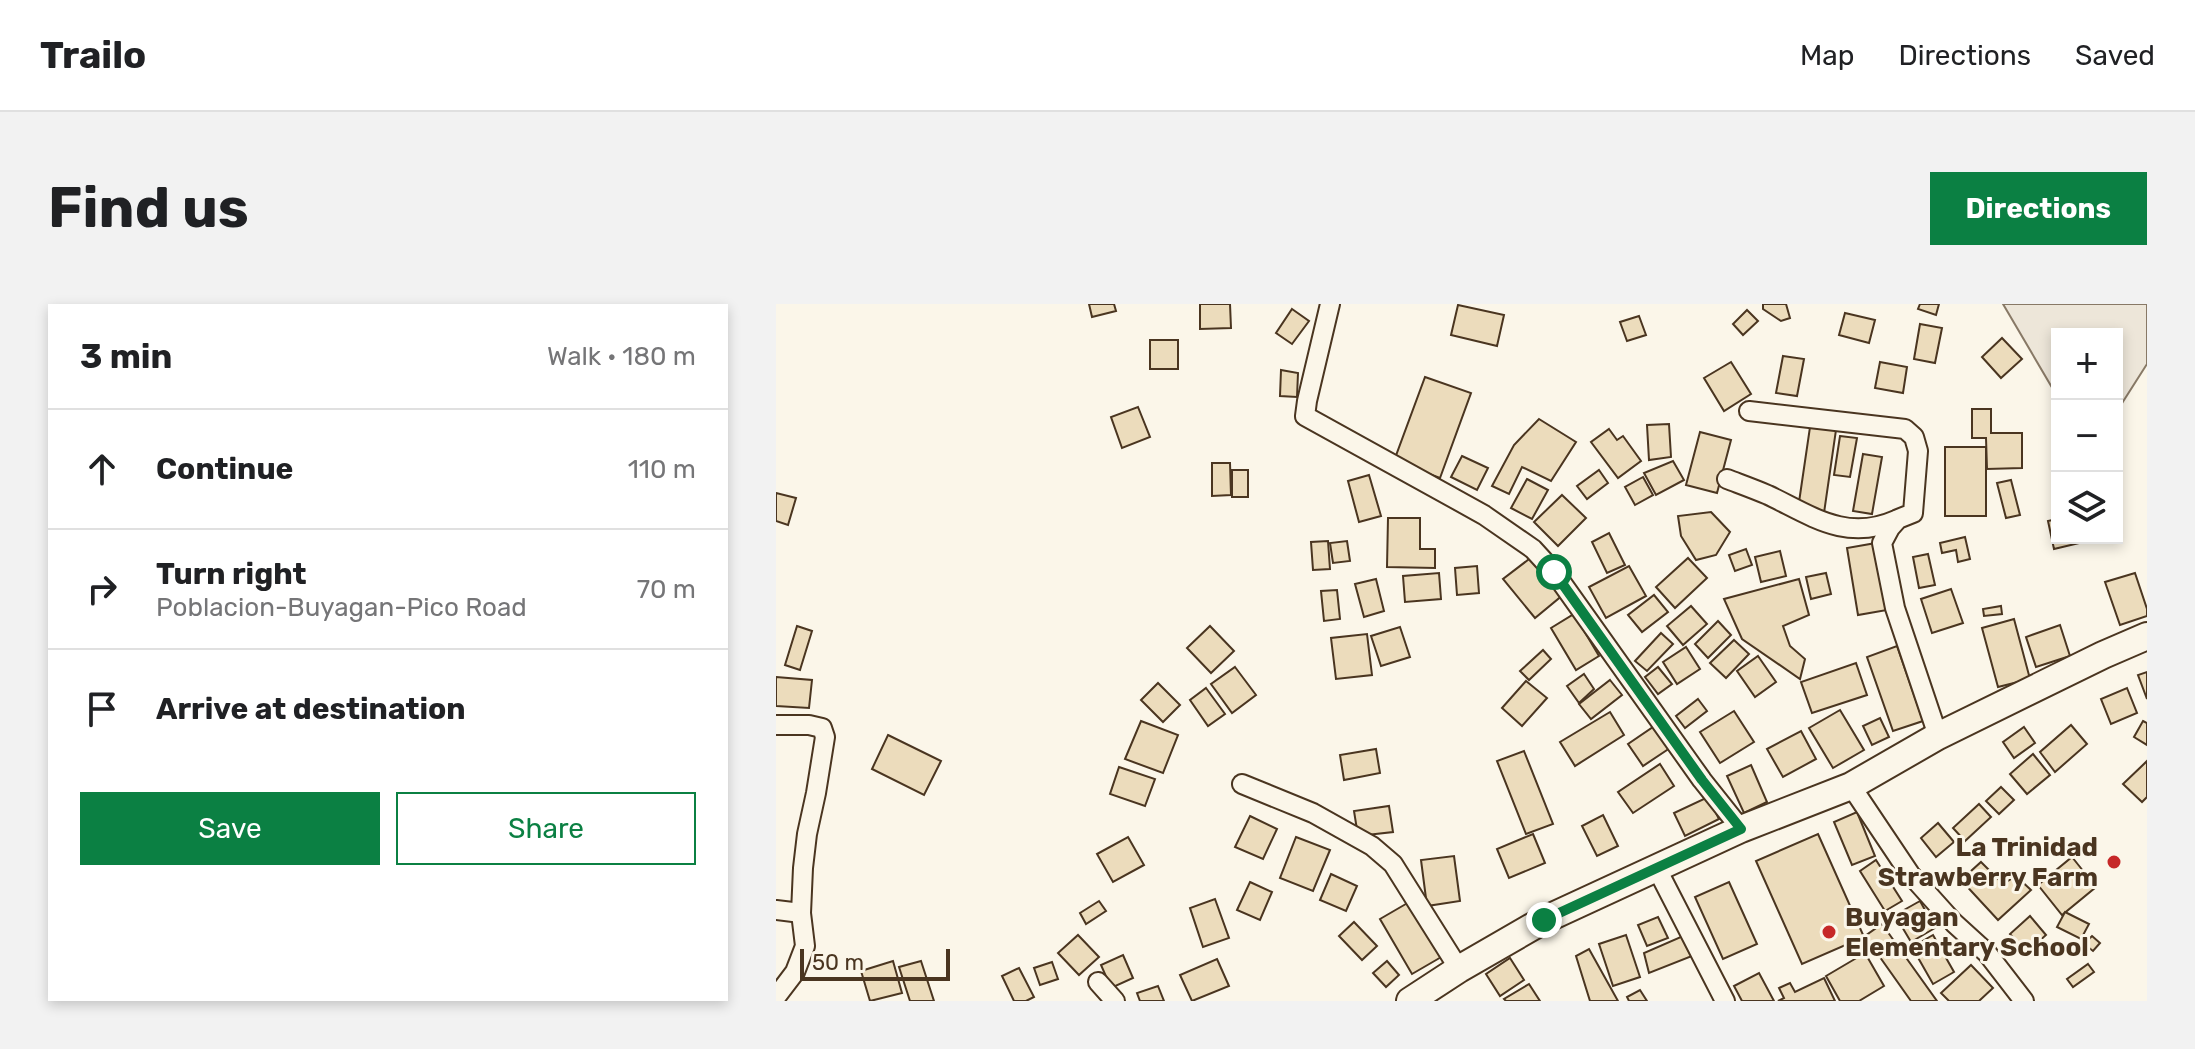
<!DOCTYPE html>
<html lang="en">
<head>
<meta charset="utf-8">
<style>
  body { margin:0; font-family:Rubik,sans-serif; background:#f2f2f2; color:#202124 }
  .controls { position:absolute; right:24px; top:24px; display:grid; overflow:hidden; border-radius:0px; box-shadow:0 4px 12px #0003 }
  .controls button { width:72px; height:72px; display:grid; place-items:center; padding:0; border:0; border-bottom:2px solid #e0e0e0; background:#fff; color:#202124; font:40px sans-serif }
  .scale { position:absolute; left:24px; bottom:20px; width:150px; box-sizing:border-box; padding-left:8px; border:4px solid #4a3520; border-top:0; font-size:22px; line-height:28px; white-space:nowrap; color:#4a3520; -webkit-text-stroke:6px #fbf6e9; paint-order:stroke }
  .stop { position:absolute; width:24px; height:24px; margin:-18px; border:6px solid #0b8043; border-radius:50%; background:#fff }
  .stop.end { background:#0b8043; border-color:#fff; box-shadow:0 2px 8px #0008 }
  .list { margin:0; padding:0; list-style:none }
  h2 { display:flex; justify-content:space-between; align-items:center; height:104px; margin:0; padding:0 32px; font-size:34px }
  h2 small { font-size:26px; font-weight:400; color:#757577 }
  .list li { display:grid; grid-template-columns:52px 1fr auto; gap:24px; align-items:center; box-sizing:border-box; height:120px; padding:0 32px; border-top:2px solid #e0e0e0 }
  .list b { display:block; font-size:30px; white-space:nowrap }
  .list p { margin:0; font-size:26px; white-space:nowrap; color:#757577 }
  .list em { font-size:26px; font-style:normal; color:#757577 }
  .actions { display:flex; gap:16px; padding:24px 32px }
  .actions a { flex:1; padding:18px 0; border:2px solid #0b8043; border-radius:0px; text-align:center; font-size:28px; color:#0b8043 }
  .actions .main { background:#0b8043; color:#fff }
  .icon { flex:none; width:44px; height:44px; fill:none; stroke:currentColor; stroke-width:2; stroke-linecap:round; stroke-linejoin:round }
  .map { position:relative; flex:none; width:1371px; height:697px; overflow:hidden; border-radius:0px }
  header { display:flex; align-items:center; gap:48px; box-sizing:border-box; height:112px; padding:0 40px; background:#fff; border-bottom:2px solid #e0e0e0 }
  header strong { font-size:38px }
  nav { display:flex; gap:44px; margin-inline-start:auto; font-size:28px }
  .intro { display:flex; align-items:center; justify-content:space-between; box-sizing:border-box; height:192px; padding:0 48px }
  h1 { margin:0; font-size:56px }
  .button { padding:20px 36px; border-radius:0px; background:#0b8043; color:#fff; font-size:28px; font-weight:700 }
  main { display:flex; gap:48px; padding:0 48px }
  aside { flex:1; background:#fff; border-radius:0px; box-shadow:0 4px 12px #0003 }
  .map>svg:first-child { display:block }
</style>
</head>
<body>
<header>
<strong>Trailo</strong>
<nav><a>Map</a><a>Directions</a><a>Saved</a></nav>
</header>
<div class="intro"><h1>Find us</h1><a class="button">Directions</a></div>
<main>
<aside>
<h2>3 min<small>Walk · 180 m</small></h2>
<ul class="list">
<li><svg class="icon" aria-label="ahead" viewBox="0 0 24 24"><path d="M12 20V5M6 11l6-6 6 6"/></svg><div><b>Continue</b></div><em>110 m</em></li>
<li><svg class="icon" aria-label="right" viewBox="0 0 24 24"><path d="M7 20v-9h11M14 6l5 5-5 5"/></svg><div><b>Turn right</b><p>Poblacion-Buyagan-Pico Road</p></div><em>70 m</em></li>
<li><svg class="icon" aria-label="arrive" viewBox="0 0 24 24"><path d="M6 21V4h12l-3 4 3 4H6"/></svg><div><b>Arrive at destination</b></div></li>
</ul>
<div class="actions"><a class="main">Save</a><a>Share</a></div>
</aside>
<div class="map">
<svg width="1371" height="697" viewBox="0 0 1371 697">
  <rect width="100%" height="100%" fill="#fbf6e9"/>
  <!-- green -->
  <path fill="#ede6d9" stroke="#887966" stroke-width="2" d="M1227 0H1371V60L1341 107V30H1281V92Z"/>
  <!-- building -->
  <g fill="#ecdcbc" stroke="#4a3520" stroke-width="2">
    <path d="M313 0H338L340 7 316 13Z"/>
    <path d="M424 0H454L455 24 424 25Z"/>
    <path d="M987 0H1010L1014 14 1005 17 987 5Z"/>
    <path d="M1144 0H1163L1160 11 1142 5Z"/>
    <path d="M682 1 728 11 721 42 675 31Z"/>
    <path d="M516 5 533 17 516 40 500 29Z"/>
    <path d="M971 6 982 17 967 31 957 20Z"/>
    <path d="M1069 9 1099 16 1093 39 1063 31Z"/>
    <path d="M863 12 870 31 851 37 844 18Z"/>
    <path d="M1144 20 1166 24 1159 59 1138 55Z"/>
    <path d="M1226 34 1246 55 1225 74 1206 53Z"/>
    <rect x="374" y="36" width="28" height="29"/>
    <path d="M1007 52 1028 55 1021 92 1000 89Z"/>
    <path d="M955 58 975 90 948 107 928 74Z"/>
    <path d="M1104 58 1131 63 1127 89 1099 84Z"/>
    <path d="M505 66 522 69 521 93 504 92Z"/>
    <path d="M649 73 695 89 664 174 618 157Z"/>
    <path d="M362 103 374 133 346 144 335 113Z"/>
    <path d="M1196 105H1215V129H1246V164L1211 165 1210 134H1196Z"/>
    <path d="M763 115 800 138 775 177 746 163 733 190 716 182 738 141Z"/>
    <path d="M893 120 895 153 873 156 871 121Z"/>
    <path d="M1034 123 1060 126 1048 209 1022 205Z"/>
    <path d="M833 125 841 136 847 132 865 157 842 174 815 138Z"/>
    <path d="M924 128 955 136 941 189 910 181Z"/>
    <path d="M1064 132 1081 134 1074 173 1058 171Z"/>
    <rect x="1169" y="143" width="41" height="69"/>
    <path d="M1087 150 1106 153 1096 210 1077 207Z"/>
    <path d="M686 152 712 164 701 186 675 173Z"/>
    <path d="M897 157 908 176 880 191 868 169Z"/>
    <path d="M436 159H454L455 191 436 192Z"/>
    <rect x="456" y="166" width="16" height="27"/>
    <path d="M823 166 832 179 811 195 801 182Z"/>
    <path d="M593 171 605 212 583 218 572 177Z"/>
    <path d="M867 173 877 191 859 201 849 183Z"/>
    <path d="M751 175 772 186 756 215 735 204Z"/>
    <path d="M1235 176 1244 211 1230 214 1221 179Z"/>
    <path d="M0 189 20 194 12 221 0 217Z"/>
    <path d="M786 191 810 214 782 242 758 218Z"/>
    <path d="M935 208 954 228 940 251 920 256 905 232 902 212Z"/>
    <path d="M612 214H644V245H659V264L611 263Z"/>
    <path d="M1281 215V234H1316V236L1278 245 1272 217Z"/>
    <path d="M833 229 849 261 831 269 816 238Z"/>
    <path d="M1189 233 1194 255 1182 258 1180 246 1166 249 1164 239Z"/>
    <path d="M552 237 554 265 537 266 535 238Z"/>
    <path d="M571 237 574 257 557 259 554 239Z"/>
    <path d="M1100 239 1111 306 1082 311 1071 244Z"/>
    <path d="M970 245 976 261 959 267 953 251Z"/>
    <path d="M1004 247 1010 272 985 278 979 253Z"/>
    <path d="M1152 250 1159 281 1143 284 1137 253Z"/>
    <path d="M757 252 788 290 759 314 727 275Z"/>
    <path d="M912 254 931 274 899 304 880 283Z"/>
    <path d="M701 262 703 289 681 291 679 264Z"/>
    <path d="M853 262 870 292 830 314 813 283Z"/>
    <path d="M663 269 665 295 629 298 627 272Z"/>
    <path d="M1050 269 1055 290 1035 295 1030 273Z"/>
    <path d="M1359 269 1371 305V312L1344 321 1329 278Z"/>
    <path d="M600 275 608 307 588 313 579 280Z"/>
    <path d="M1023 275 1033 311 1007 322 1014 342 1029 355 1024 375 966 335 948 295Z"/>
    <path d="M1175 285 1187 319 1156 329 1145 295Z"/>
    <path d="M561 286 564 315 548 317 545 287Z"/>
    <path d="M878 291 892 308 866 328 852 311Z"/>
    <path d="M915 302 931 320 907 341 891 322Z"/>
    <path d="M1225 302 1226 310 1208 312 1207 305Z"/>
    <path d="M798 310 823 352 800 366 775 324Z"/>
    <path d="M1238 315 1254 375 1222 383 1206 324Z"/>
    <path d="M942 317 955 331 932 354 919 340Z"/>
    <path d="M1284 321 1294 352 1260 363 1250 333Z"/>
    <path d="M21 322 36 327 24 366 9 361Z"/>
    <path d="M434 322 458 347 435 369 411 344Z"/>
    <path d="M624 323 634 353 605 362 595 332Z"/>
    <path d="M885 329 897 340 871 367 859 357Z"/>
    <path d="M591 330 596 371 560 375 555 334Z"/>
    <path d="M958 336 973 350 950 374 934 359Z"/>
    <path d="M1121 342 1147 417 1117 427 1091 353Z"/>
    <path d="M910 343 924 365 901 380 887 358Z"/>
    <path d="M767 346 775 355 753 376 744 367Z"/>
    <path d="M982 352 1000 378 979 393 961 367Z"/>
    <path d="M1080 359 1091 391 1036 409 1025 378Z"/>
    <path d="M459 363 480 391 456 409 435 380Z"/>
    <path d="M882 363 896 380 882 390 869 373Z"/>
    <path d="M1371 368V395L1362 371Z"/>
    <path d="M808 370 818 385 803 399 791 382Z"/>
    <path d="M0 373 36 376 33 404 0 402Z"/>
    <path d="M834 376 846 391 815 415 803 400Z"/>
    <path d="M750 377 771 394 746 422 726 404Z"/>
    <path d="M382 379 404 401 387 418 365 396Z"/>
    <path d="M430 384 449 410 432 422 414 396Z"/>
    <path d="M1351 384 1361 409 1335 420 1325 395Z"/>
    <path d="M922 395 931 407 909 424 900 412Z"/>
    <path d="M1064 406 1088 446 1057 464 1033 424Z"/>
    <path d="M958 407 978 438 944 459 924 428Z"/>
    <path d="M834 408 848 431 799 462 784 438Z"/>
    <path d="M1104 414 1113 433 1096 441 1087 422Z"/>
    <path d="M365 417 402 431 387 469 349 455Z"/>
    <path d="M1367 417 1371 419V441L1358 433Z"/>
    <path d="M880 421 894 444 867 462 852 440Z"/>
    <path d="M1295 421 1311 440 1279 468 1264 448Z"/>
    <path d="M1248 423 1259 439 1238 454 1227 438Z"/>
    <path d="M1025 427 1040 455 1007 473 991 445Z"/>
    <path d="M112 431 165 457 148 491 96 465Z"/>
    <path d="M600 445 604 469 568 476 564 451Z"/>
    <path d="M748 447 777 520 750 530 721 457Z"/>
    <path d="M1257 450 1274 471 1251 490 1234 470Z"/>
    <path d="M1371 457V493L1366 498 1347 480Z"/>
    <path d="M884 460 898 482 857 509 842 488Z"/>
    <path d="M975 461 991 498 968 509 951 472Z"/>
    <path d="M343 463 379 475 369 502 334 490Z"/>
    <path d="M1225 483 1238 496 1223 510 1210 497Z"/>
    <path d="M932 493 943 515 909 532 898 509Z"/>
    <path d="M1203 500 1215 513 1189 537 1177 524Z"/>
    <path d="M613 502 617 528 582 532 578 507Z"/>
    <path d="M1081 508 1099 552 1076 561 1058 518Z"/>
    <path d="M827 511 842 542 821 552 806 522Z"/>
    <path d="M474 512 501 525 487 555 459 543Z"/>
    <path d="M1162 519 1178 538 1160 553 1145 534Z"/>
    <path d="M757 530 769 559 733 574 721 545Z"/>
    <path d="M1042 530 1088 633 1026 660 980 557Z"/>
    <path d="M352 533 368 561 337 578 321 550Z"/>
    <path d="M520 533 554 546 537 587 504 574Z"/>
    <path d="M678 552 684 597 651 602 645 556Z"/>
    <path d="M1296 553 1320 583 1286 611 1262 581Z"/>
    <path d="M1100 556 1126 597 1109 607 1084 567Z"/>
    <path d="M1205 558 1227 580 1240 572 1255 586 1222 616 1185 576Z"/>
    <path d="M555 570 581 582 570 607 544 596Z"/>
    <path d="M474 578 496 588 484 616 461 606Z"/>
    <path d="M953 578 981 640 947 655 919 593Z"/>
    <path d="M439 595 453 634 427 643 414 604Z"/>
    <path d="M323 597 330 607 310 620 304 609Z"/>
    <path d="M635 597 667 652 636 670 604 615Z"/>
    <path d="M1144 597 1159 624 1135 638 1119 611Z"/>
    <path d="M1289 608 1313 620 1305 635 1281 623Z"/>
    <path d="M1254 612 1270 631 1250 649 1234 630Z"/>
    <path d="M882 613 892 634 871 642 862 621Z"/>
    <path d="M578 618 601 642 586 656 563 632Z"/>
    <path d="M1106 620 1161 697H1135L1089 632Z"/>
    <path d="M302 631 323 653 303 671 282 649Z"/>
    <path d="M850 631 864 673 837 682 823 640Z"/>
    <path d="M1157 631 1178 668 1157 680 1136 643Z"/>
    <path d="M907 632 916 652 873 669 868 649Z"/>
    <path d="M1316 632 1324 639 1317 647 1308 640Z"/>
    <path d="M813 645 842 697H814L800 652Z"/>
    <path d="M1089 649 1108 682 1083 697H1064L1050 672Z"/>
    <path d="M347 651 357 674 335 684 325 661Z"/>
    <path d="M734 654 748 676 724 692 710 670Z"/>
    <path d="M441 655 453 682 416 697 404 671Z"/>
    <path d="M117 657 126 689 94 697 85 667Z"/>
    <path d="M145 657 158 697H134L123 663Z"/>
    <path d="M611 657 623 671 610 683 597 669Z"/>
    <path d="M276 658 282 675 264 681 258 664Z"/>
    <path d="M1312 660 1318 668 1297 683 1291 675Z"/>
    <path d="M1195 661 1217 684 1203 697H1173L1165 689Z"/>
    <path d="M243 664 258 693 250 697H238L226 672Z"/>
    <path d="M983 669 998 697H966L958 682Z"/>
    <path d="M1048 674 1059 697H1002L1008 694 1003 684 1014 679 1019 688Z"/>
    <path d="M753 680 764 697H730L728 695Z"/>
    <path d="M382 682 388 697H364L361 689Z"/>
    <path d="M864 686 871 697H853L851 693Z"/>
  </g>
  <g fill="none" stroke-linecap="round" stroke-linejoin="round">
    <defs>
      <g id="street">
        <path d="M554 0 531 97 529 112 708 211 757 245 778 268 926 476 965 525"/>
        <path d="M973 107 1129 125 1138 133 1142 147 1137 209 1122 215 1114 224 1106 239 1119 304 1162 432"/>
        <path d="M951 175C964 180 978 185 992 191 1036 212 1070 238 1120 216"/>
        <path d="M0 421H33L46 424 49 433 40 489 31 530 27 564 25 609 29 642 19 668 0 693"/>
        <path d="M466 480 537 509 596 542 617 560 683 665"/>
        <path d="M1075 482 1134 570 1178 619 1211 649 1248 697"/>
        <path d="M880 563 949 697"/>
        <path d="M0 606 25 609"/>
        <path d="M322 678 339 697"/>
      </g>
      <path id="secondary" d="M634 697 683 665 768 616 965 525 1075 482 1162 432 1327 351 1371 332"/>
    </defs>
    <!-- street casing -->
    <use href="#street" stroke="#4a3520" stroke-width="22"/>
    <!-- secondary casing -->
    <use href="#secondary" stroke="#4a3520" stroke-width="30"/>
    <!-- street -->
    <use href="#street" stroke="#fbf6e9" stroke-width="18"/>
    <!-- secondary -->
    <use href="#secondary" stroke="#fbf6e9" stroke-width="26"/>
  </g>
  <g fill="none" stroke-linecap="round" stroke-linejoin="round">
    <!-- route -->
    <path stroke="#0b8043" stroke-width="10" d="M768 616 965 525 926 476 778 268"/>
  </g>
  <!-- markers -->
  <g fill="#c62828" stroke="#fbf6e9" stroke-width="3">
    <circle cx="1338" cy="558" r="8"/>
    <circle cx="1053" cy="628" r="8"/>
  </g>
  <g text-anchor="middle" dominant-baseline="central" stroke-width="6" stroke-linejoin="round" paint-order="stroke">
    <!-- poi labels -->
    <g font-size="26" font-weight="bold" fill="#4a3520" stroke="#fbf6e9" text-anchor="end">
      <text x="1322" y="543">La Trinidad<tspan x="1322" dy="30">Strawberry Farm</tspan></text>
      <text x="1069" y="613" text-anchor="start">Buyagan<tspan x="1069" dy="30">Elementary School</tspan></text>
    </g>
  </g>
</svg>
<div class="controls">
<button>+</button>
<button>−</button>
<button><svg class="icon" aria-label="layers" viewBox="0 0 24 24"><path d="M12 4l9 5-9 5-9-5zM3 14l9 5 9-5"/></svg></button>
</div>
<div class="scale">50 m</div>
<div class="stop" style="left:778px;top:268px"></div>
<div class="stop end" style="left:768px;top:616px"></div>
</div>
</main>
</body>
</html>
